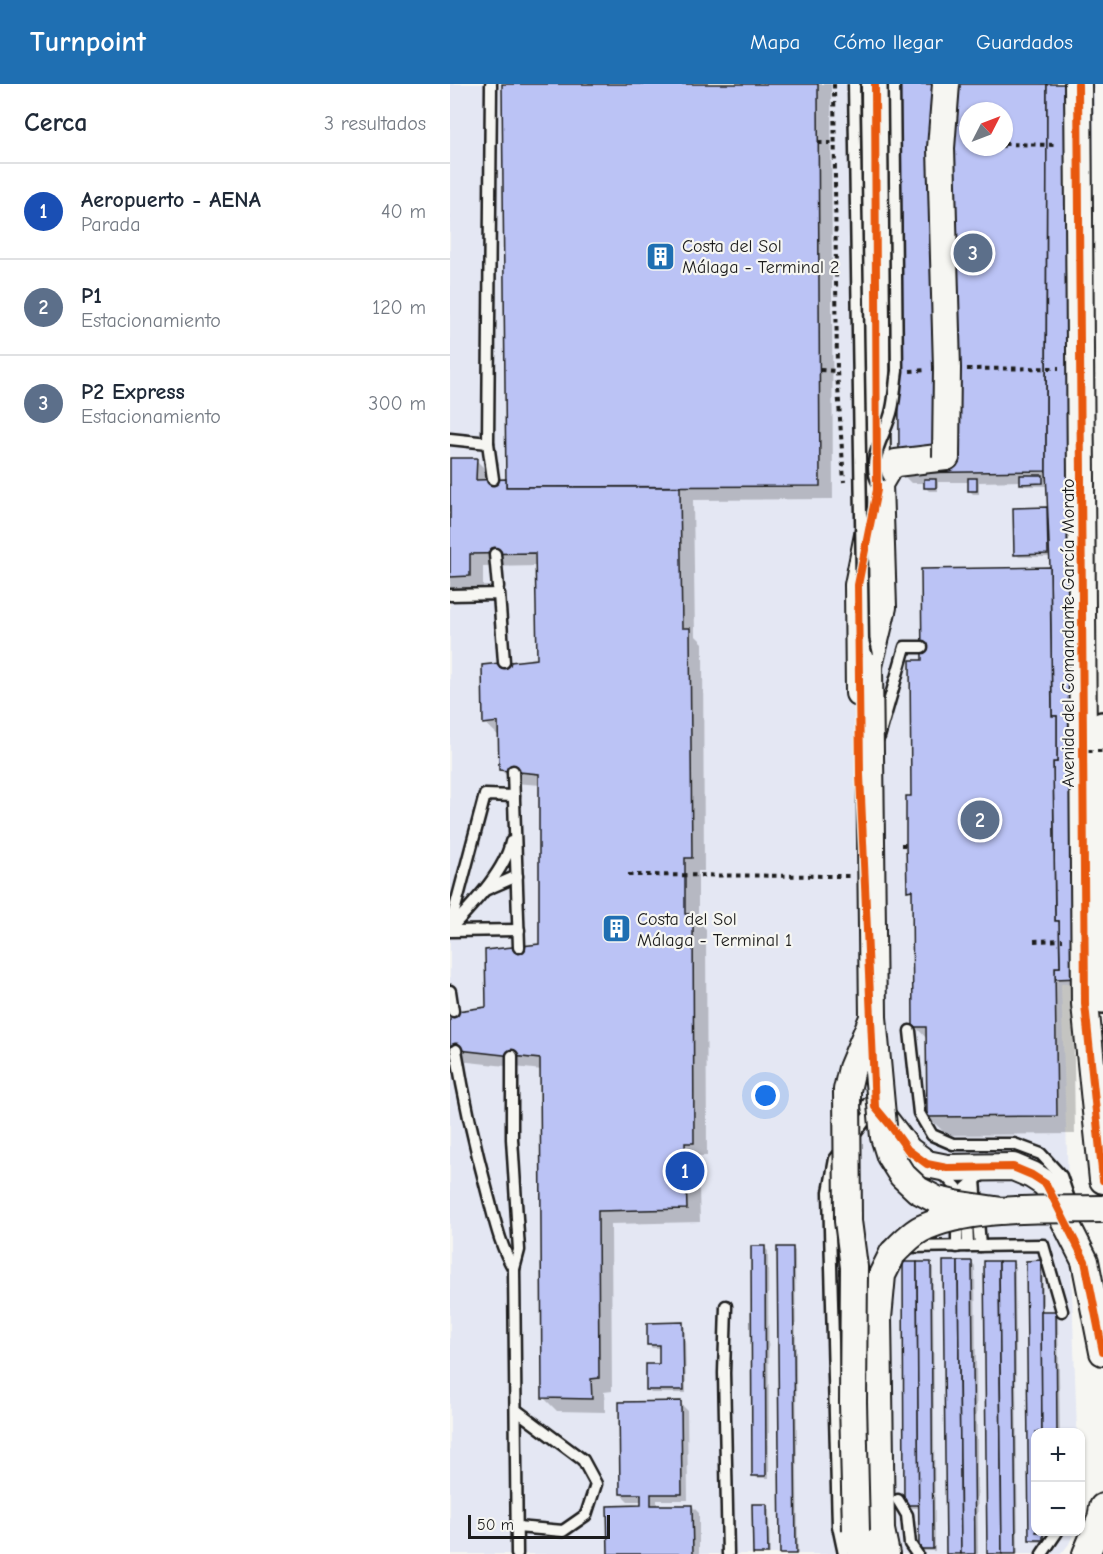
<!DOCTYPE html>
<html lang="es">
<head>
<meta charset="utf-8">
<style>
  body { margin:0; font-family:"Comic Neue",sans-serif; background:#f2f2f3; color:#1f2937 }
  .controls { position:absolute; right:18px; bottom:18px; display:grid; overflow:hidden; border-radius:12px; box-shadow:0 2px 4px #0004 }
  .controls button { width:54px; height:54px; display:grid; place-items:center; padding:0; border:0; border-bottom:2px solid #e0e1e3; background:#fff; color:#1f2937; font:30px sans-serif }
  .compass { position:absolute; left:509px; top:18px; width:54px; height:54px; border-radius:50%; background:#fff; box-shadow:0 2px 4px #0004; rotate:48deg }
  .scale { position:absolute; left:18px; bottom:15px; width:142px; box-sizing:border-box; padding-left:6px; border:3px solid #1c1c1c; border-top:0; font-size:16px; line-height:21px; white-space:nowrap; color:#1c1c1c; -webkit-text-stroke:4px #f6f6f2; paint-order:stroke }
  .you { position:absolute; left:316px; top:1012px; width:21px; height:21px; margin:-15px; border:4px solid #fff; border-radius:50%; background:#1a73e8; box-shadow:0 0 0 9px #1a73e833 }
  .badge { display:grid; place-items:center; width:39px; height:39px; border-radius:50%; background:#1f6fb2; color:#fff; font-size:20px; font-weight:700 }
  .pin { position:absolute; translate:-50% -50%; border:3px solid #fff; box-shadow:0 2px 6px #0006 }
  .list { margin:0; padding:0; list-style:none }
  h2 { display:flex; justify-content:space-between; align-items:center; height:78px; margin:0; padding:0 24px; font-size:26px }
  h2 small { font-size:20px; font-weight:400; color:#747a83 }
  .list li { display:grid; grid-template-columns:39px 1fr auto; gap:18px; align-items:center; box-sizing:border-box; height:96px; padding:0 24px; border-top:2px solid #e0e1e3 }
  .list b { display:block; font-size:22px; white-space:nowrap }
  .list p { margin:0; font-size:20px; white-space:nowrap; color:#747a83 }
  .list em { font-size:20px; font-style:normal; color:#747a83 }
  .map { position:relative; flex:none; width:653px; height:1470px; overflow:hidden }
  header { display:flex; align-items:center; gap:36px; box-sizing:border-box; height:84px; padding:0 30px; background:#1f6fb2; color:#fff }
  header strong { font-size:28px }
  nav { display:flex; gap:33px; margin-inline-start:auto; font-size:21px }
  main { display:flex }
  aside { flex:1; background:#fff }
  .map>svg:first-child { display:block }
</style>
</head>
<body>
<header>
<strong>Turnpoint</strong>
<nav><a>Mapa</a><a>Cómo llegar</a><a>Guardados</a></nav>
</header>
<main>
<aside>
<h2>Cerca<small>3 resultados</small></h2>
<ul class="list">
<li><span class="badge" style="background:#1a4fb4">1</span><div><b>Aeropuerto - AENA</b><p>Parada</p></div><em>40 m</em></li>
<li><span class="badge" style="background:#5c6f8a">2</span><div><b>P1</b><p>Estacionamiento</p></div><em>120 m</em></li>
<li><span class="badge" style="background:#5c6f8a">3</span><div><b>P2 Express</b><p>Estacionamiento</p></div><em>300 m</em></li>
</ul>
</aside>
<div class="map">
<svg width="653" height="1470" viewBox="0 0 653 1470">
  <rect width="100%" height="100%" fill="#f6f6f2"/>
  <filter id="ink" filterUnits="userSpaceOnUse"><feTurbulence type="fractalNoise" baseFrequency=".0167" numOctaves="2"/><feDisplacementMap in="SourceGraphic" scale="12" xChannelSelector="R" yChannelSelector="G"/><feConvolveMatrix kernelMatrix="1 2 1 2 8 2 1 2 1" color-interpolation-filters="sRGB"/></filter>
  <g filter="url(#ink)">
    <!-- built -->
    <path fill="#e4e7f3" fill-rule="evenodd" d="M0 0H644L643 898 611 900 627 1348H586V1448H624L619 1460 611 1470H0ZM518 27H554V63H518Z"/>
    <!-- shadow -->
    <g fill="#0003" fill-rule="evenodd">
      <path d="M54 0H381L383 415 243 416 245 551 253 559 254 787H248V837L256 845 257 1072H248L250 1138 161 1140 162 1307 154 1308 155 1328 107 1327 93 1313 92 986 0 976V929L37 925 91 861V701L64 699 50 685 49 652 35 639 89 576 87 482 33 483V505L0 506V376H26L39 389V397H58Z"/>
      <path d="M450 0H629L623 901 625 1050 497 1051 478 1033 477 955 465 942 463 810 459 806 463 714 474 577 602 485 601 473H569L566 470 596 425 600 428 598 397H595L596 402H574L571 397 529 398V410H523L520 407 519 398H488V407H479L476 404V399H461L450 388ZM518 27H554V63H518Z"/>
      <path d="M315 1164 318 1167 319 1394H307L304 1391Z"/>
      <path d="M342 1164 345 1167 348 1470H331Z"/>
      <path d="M522 1178 525 1182 528 1470H498Z"/>
      <path d="M562 1178 565 1181 568 1470H539Z"/>
      <path d="M590 1178 593 1181V1229H605L608 1232 610 1348H586V1448H595V1458H583L580 1455Z"/>
      <path d="M480 1180 483 1183 485 1467H474L471 1464 470 1424H459L456 1421Z"/>
      <path d="M232 1240 235 1243 236 1309H201L198 1306 211 1281V1264H202L199 1261Z"/>
      <path d="M230 1319 237 1326 238 1416H207V1423L242 1422 249 1429V1470H160L192 1423V1417H178L171 1410Z"/>
      <path d="M316 1422 319 1425 320 1470H305Z"/>
    </g>
    <!-- building -->
    <g fill="#bbc3f5" stroke="#1c1c1c" stroke-width="1.5" fill-rule="evenodd">
      <path d="M52 0H368L370 402 56 403Z"/>
      <path d="M448 0H597L596 387 449 389ZM518 27H554V63H518Z"/>
      <path d="M597 0H626L631 894 605 895V883H610L609 837H605L603 678H607V632H602L600 483 596 387Z"/>
      <path d="M0 374H27L26 396 56 395V403H230L232 544H240L242 774H235V830H243L244 1059H235L237 1125 148 1127 149 1294 141 1295 142 1315 92 1314 90 975 0 965V928L36 923 35 866 89 860V690L49 686 48 638 33 640 32 581 87 575 85 469 20 470V492L0 493Z"/>
      <path d="M570 391H593V399L570 400Z"/>
      <rect x="518" y="394" width="9" height="13"/>
      <rect x="474" y="395" width="12" height="9"/>
      <path d="M597 423 598 470 564 471 563 424Z"/>
      <path d="M600 483 602 632H607V678H603L605 837H609L610 883H605L607 1032 477 1033 476 943H463L462 806 457 807 456 761V712H461L460 576H472L471 485Z"/>
      <path d="M301 1162H315L316 1392H302Z"/>
      <path d="M327 1163H343L346 1470H330Z"/>
      <path d="M591 1176 592 1348H586V1448H593V1456H579L576 1177Z"/>
      <path d="M493 1177H508L511 1470H496Z"/>
      <path d="M508 1177H522L525 1470H511Z"/>
      <path d="M534 1177H549L552 1470H537Z"/>
      <path d="M549 1177H563L566 1470H552Z"/>
      <path d="M453 1178H467L469 1421H454Z"/>
      <path d="M467 1178H481L483 1465H469Z"/>
      <path d="M591 1227H606L607 1348H592Z"/>
      <path d="M233 1238 234 1306H196V1280H209V1261H197V1239Z"/>
      <path d="M231 1317 232 1410H201V1421H242L243 1470H158L157 1422 191 1421V1410H170L169 1318Z"/>
      <path d="M302 1420H317L318 1470H303Z"/>
    </g>
    <g fill="none" stroke-linecap="round" stroke-linejoin="round">
      <defs>
        <g id="service">
          <path d="M0 355 38 359 41 0"/>
          <path d="M38 359 43 395"/>
          <path d="M45 470 48 503"/>
          <path d="M0 511 49 510 54 578"/>
          <path d="M429 653 455 563H472"/>
          <path d="M63 687 69 863"/>
          <path d="M35 806 67 792"/>
          <path d="M0 843 35 711 64 712"/>
          <path d="M0 845C20 823 55 788 61 758"/>
          <path d="M0 847 69 846"/>
          <path d="M0 907 3 927"/>
          <path d="M460 947 469 1029 482 1051 503 1060H564L591 1070 611 1092 622 1124"/>
          <path d="M6 966C14 1015 25 1063 38 1111 45 1137 50 1162 64 1185"/>
          <path d="M62 972V1055L69 1166 64 1185 67 1470"/>
          <path d="M402 1054 425 1023"/>
          <path d="M392 1066 385 1075 379 1108 388 1442 394 1470"/>
          <path d="M492 1088 507 1104V1163"/>
          <path d="M525 1096 530 1162"/>
          <path d="M518 1162 516 1104 536 1087"/>
          <path d="M456 1166 458 1163 593 1161 612 1227"/>
          <path d="M276 1222 274 1289 278 1470"/>
          <path d="M66 1326 133 1376 146 1400 136 1431 113 1447 67 1443"/>
          <path d="M448 1416 457 1431 460 1460 467 1470"/>
          <path d="M592 1470 607 1448"/>
        </g>
        <g id="tertiary">
          <path d="M628 0 635 920 653 1096"/>
          <path d="M419 582 433 523 429 400 439 383 446 379 496 373"/>
          <path d="M409 609 408 501 427 406 425 0"/>
          <path d="M425 1023 458 1066 477 1080 497 1084 563 1083 582 1091 596 1100 635 1177 653 1268"/>
          <path d="M406 1447 412 1470"/>
          <path d="M436 1470 431 1446 428 1234 432 1191 443 1169"/>
          <path d="M636 1470 651 1435 653 1423"/>
        </g>
        <path id="primary" d="M653 645V912"/>
      </defs>
      <!-- service casing -->
      <use href="#service" stroke="#1c1c1c" stroke-width="15"/>
      <!-- tertiary casing -->
      <use href="#tertiary" stroke="#1c1c1c" stroke-width="30"/>
      <!-- primary casing -->
      <use href="#primary" stroke="#1c1c1c" stroke-width="38"/>
      <!-- path -->
      <g stroke="#1c1c1c" stroke-width="4" stroke-dasharray="4.5 4.5" stroke-linecap="butt">
        <path d="M384 0 387 287 394 398"/>
        <path d="M368 59H384"/>
        <path d="M554 60 607 61"/>
        <path d="M517 285 609 284"/>
        <path d="M370 286 387 287"/>
        <path d="M460 287 477 286"/>
        <path d="M451 761H456"/>
        <path d="M178 791 399 792V789"/>
        <path d="M584 857 613 856"/>
      </g>
      <!-- service -->
      <use href="#service" stroke="#f6f6f2" stroke-width="10"/>
      <!-- tertiary -->
      <use href="#tertiary" stroke="#f6f6f2" stroke-width="26"/>
      <!-- primary -->
      <use href="#primary" stroke="#f6f6f2" stroke-width="33"/>
      <defs>
        <g id="service-bridge">
          <path d="M404 0 413 556 419 582"/>
          <path d="M429 400C414 376 437 350 442 325 445 312 445 299 447 287L444 0"/>
        </g>
        <g id="tertiary-bridge">
          <path d="M496 373 497 284 491 64 496 0"/>
          <path d="M419 582 423 933 434 1053 440 1072 452 1091 468 1106 487 1116 505 1120 552 1127"/>
          <path d="M443 1169C451 1161 461 1150 471 1145 519 1121 599 1126 653 1125"/>
          <path d="M406 1447 403 1318 404 1183 398 1137 397 1006 402 984 422 936"/>
        </g>
      </defs>
      <!-- service-bridge casing -->
      <use href="#service-bridge" stroke="#1c1c1c" stroke-width="15" stroke-linecap="butt"/>
      <!-- tertiary-bridge casing -->
      <use href="#tertiary-bridge" stroke="#1c1c1c" stroke-width="30" stroke-linecap="butt"/>
      <!-- path-bridge -->
      <path stroke="#1c1c1c" stroke-width="4" stroke-dasharray="4.5 4.5" stroke-linecap="butt" d="M629 667H653"/>
      <!-- service-bridge -->
      <use href="#service-bridge" stroke="#f6f6f2" stroke-width="10"/>
      <!-- tertiary-bridge -->
      <use href="#tertiary-bridge" stroke="#f6f6f2" stroke-width="26"/>
      <defs>
        <g id="cycleway">
          <path d="M425 0 427 406 408 501 410 691 425 1023 440 1041 458 1066 477 1080 497 1084 563 1083 582 1091 596 1100 635 1177 653 1268"/>
          <path d="M628 0 635 920 653 1096"/>
        </g>
      </defs>
      <!-- cycleway casing -->
      <use href="#cycleway" stroke="#f6f6f2" stroke-width="11"/>
      <!-- cycleway -->
      <use href="#cycleway" stroke="#e8590c" stroke-width="8"/>
    </g>
  </g>
  <!-- icons -->
  <defs>
    <symbol id="building-square" viewBox="-11 -11 22 22"><rect x="-9" y="-9" width="18" height="18" rx="4" fill="#1f6fb2" stroke="#f6f6f2"/><path d="M-4-6H4V6H1V3H-1V6H-4ZM-2.5-4.3h1.7v1.8h-1.7ZM.8-4.3h1.7v1.8H.8ZM-2.5-1h1.7V.8h-1.7ZM.8-1h1.7V.8H.8Z" fill="#fff"/></symbol>
  </defs>
  <g fill-rule="evenodd">
    <use href="#building-square" x="194" y="156" width="33" height="33"/>
    <use href="#building-square" x="150" y="828" width="33" height="33"/>
  </g>
  <g text-anchor="middle" dominant-baseline="central" stroke-width="4.5" stroke-linejoin="round" paint-order="stroke">
    <!-- poi labels -->
    <g font-size="18" fill="#1c1c1c" stroke="#f6f6f2" text-anchor="start">
      <text x="232" y="162">Costa del Sol<tspan x="232" dy="21">Málaga - Terminal 2</tspan></text>
      <text x="187" y="835">Costa del Sol<tspan x="187" dy="21">Málaga - Terminal 1</tspan></text>
    </g>
    <!-- street labels -->
    <g font-size="18" fill="#1c1c1c" stroke="#f6f6f2">
      <text transform="translate(618 549) rotate(-90)">Avenida del Comandante García Morato</text>
    </g>
  </g>
</svg>
<div class="controls">
<button>+</button>
<button>−</button>
</div>
<svg class="compass" viewBox="-18 -18 36 36"><path d="M0-13l5 13h-10z" fill="#e53935"/><path d="M0 13l5-13h-10z" fill="#747a83"/></svg>
<div class="scale">50 m</div>
<div class="you"></div>
<div class="pin badge" style="left:235px;top:1087px;background:#1a4fb4">1</div>
<div class="pin badge" style="left:530px;top:736px;background:#5c6f8a">2</div>
<div class="pin badge" style="left:523px;top:169px;background:#5c6f8a">3</div>
</div>
</main>
</body>
</html>
